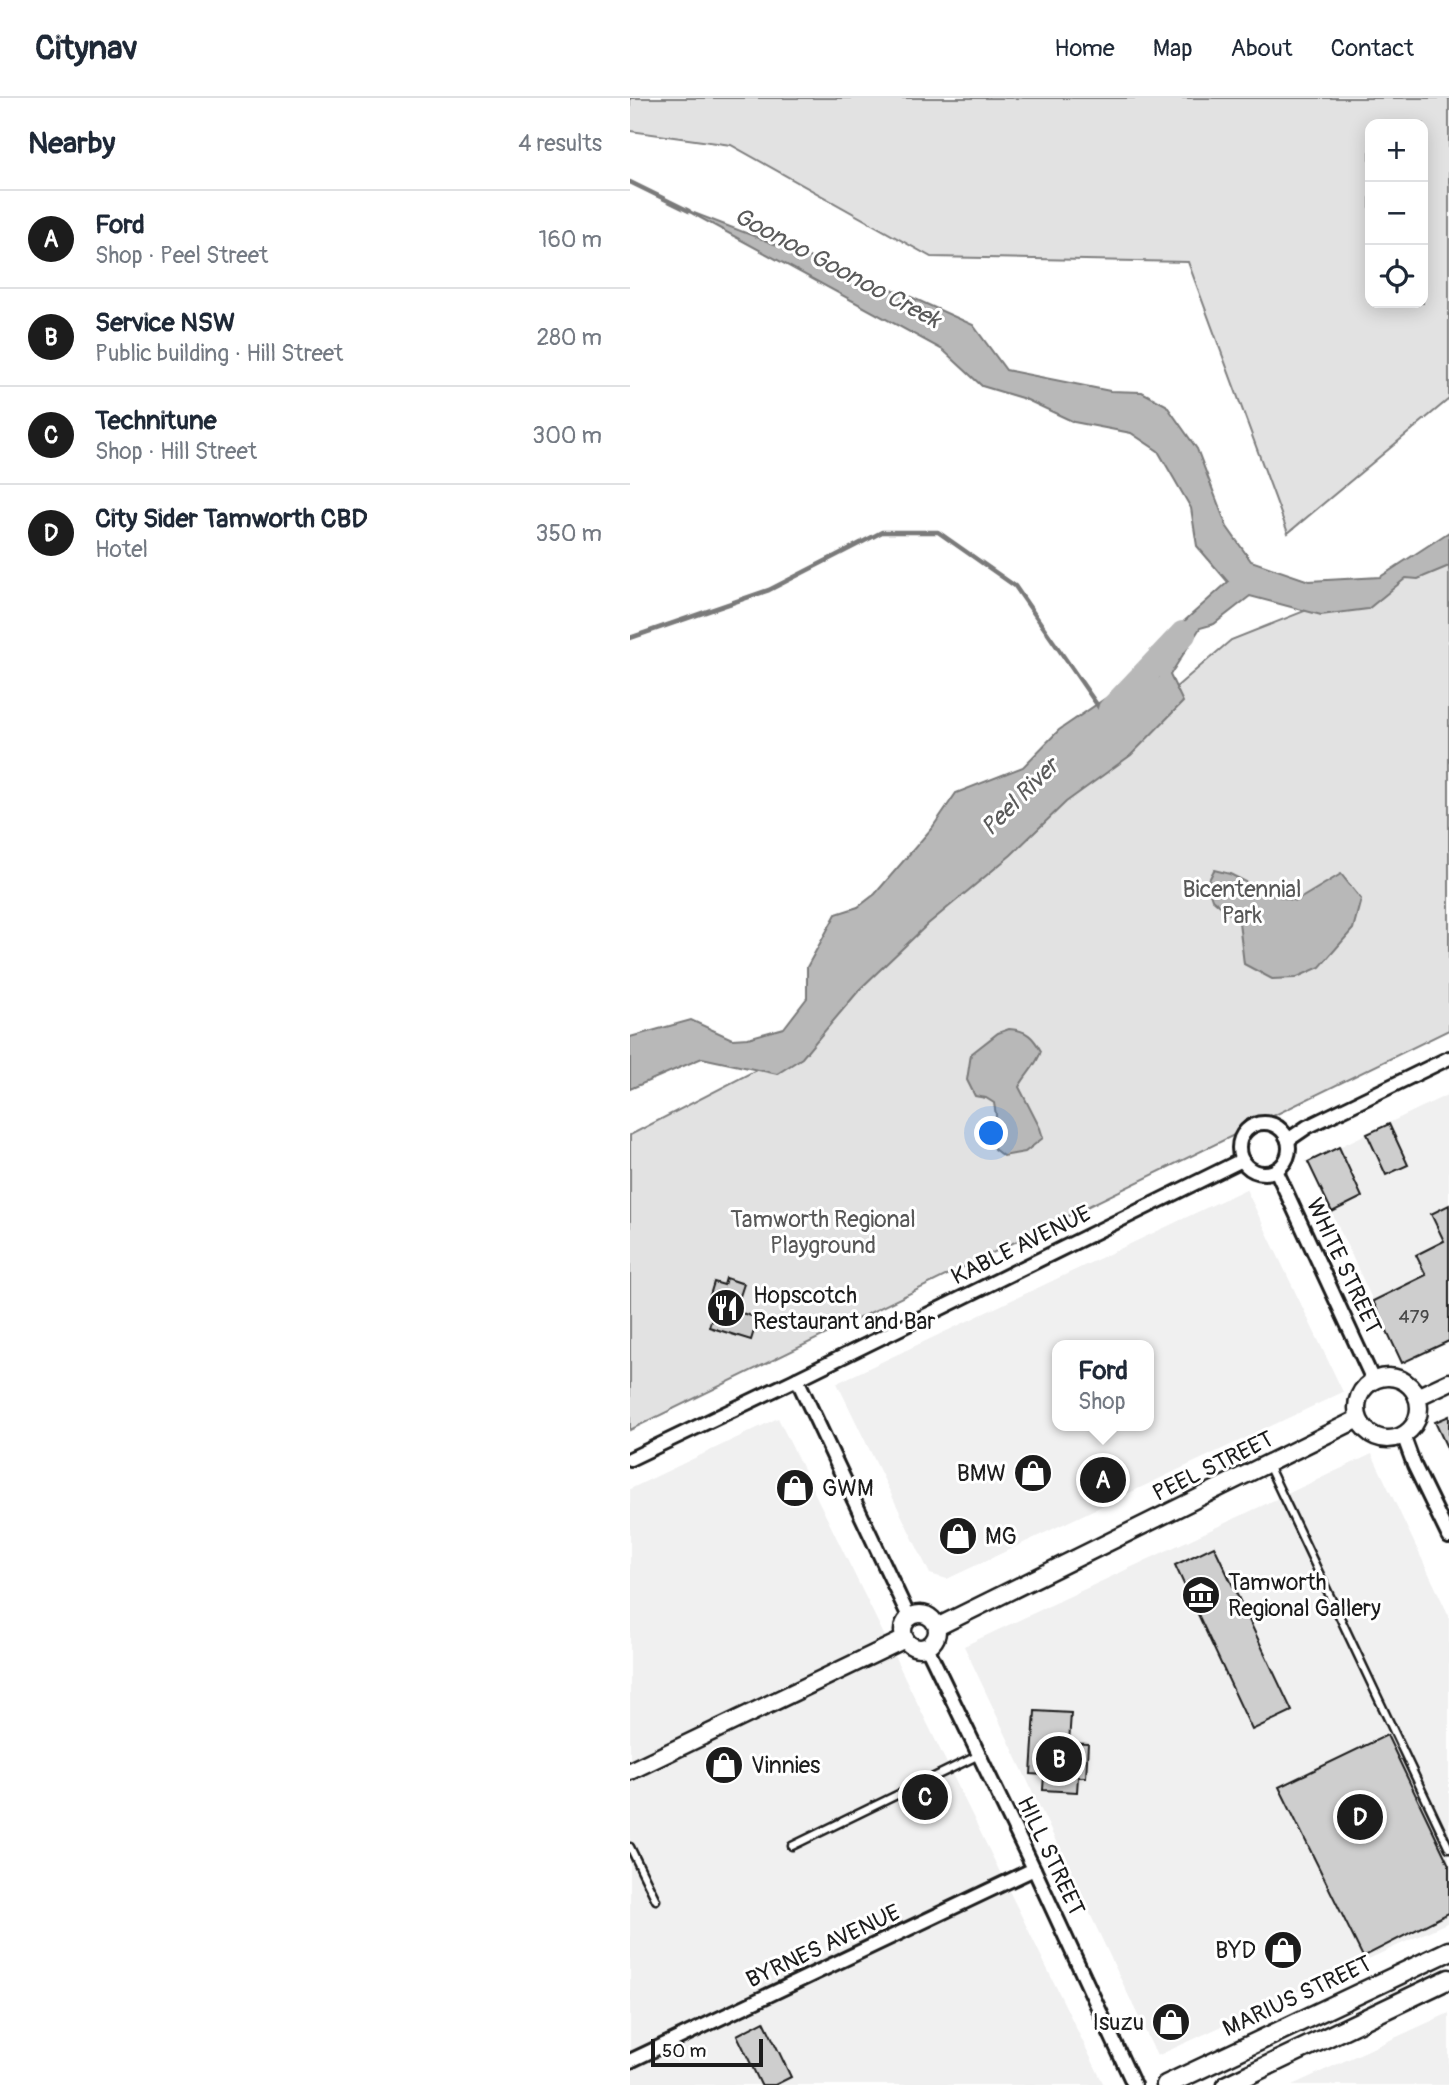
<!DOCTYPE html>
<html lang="en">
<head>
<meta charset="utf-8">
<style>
  body { margin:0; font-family:Pangolin,sans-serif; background:#f2f2f3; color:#1f2937 }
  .controls { position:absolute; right:21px; top:21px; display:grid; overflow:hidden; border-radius:14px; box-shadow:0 4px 18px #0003 }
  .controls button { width:63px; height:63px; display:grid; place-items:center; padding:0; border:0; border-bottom:2px solid #e0e1e3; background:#fff; color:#1f2937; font:35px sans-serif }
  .scale { position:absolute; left:21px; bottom:18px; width:112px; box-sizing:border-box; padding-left:7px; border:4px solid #1c1c1c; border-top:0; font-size:19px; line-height:24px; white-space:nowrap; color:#1c1c1c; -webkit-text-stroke:5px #fff; paint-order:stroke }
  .you { position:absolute; left:362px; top:1036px; width:24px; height:24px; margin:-18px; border:5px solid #fff; border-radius:50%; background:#1a73e8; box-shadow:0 0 0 10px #1a73e833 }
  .badge { display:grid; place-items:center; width:46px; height:46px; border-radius:50%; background:#1c1c1c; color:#fff; font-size:23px; font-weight:700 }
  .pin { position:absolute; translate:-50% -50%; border:4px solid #fff; box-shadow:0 2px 7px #0006 }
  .popup { position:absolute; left:422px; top:1242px; width:102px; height:91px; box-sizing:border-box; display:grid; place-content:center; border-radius:14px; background:#fff; filter:drop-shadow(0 2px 5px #0005); font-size:23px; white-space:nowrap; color:#747a83 }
  .popup b { font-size:26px; color:#1f2937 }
  .popup::after { content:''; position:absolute; left:50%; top:100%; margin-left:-14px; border:14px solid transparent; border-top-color:#fff }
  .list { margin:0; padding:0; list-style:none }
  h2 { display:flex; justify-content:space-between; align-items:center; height:91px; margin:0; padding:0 28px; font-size:30px }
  h2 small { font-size:23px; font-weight:400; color:#747a83 }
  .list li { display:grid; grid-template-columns:46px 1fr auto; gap:21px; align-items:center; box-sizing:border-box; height:98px; padding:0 28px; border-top:2px solid #e0e1e3 }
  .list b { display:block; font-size:26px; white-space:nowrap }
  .list p { margin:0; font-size:23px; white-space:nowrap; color:#747a83 }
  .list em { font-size:23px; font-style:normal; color:#747a83 }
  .icon { flex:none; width:38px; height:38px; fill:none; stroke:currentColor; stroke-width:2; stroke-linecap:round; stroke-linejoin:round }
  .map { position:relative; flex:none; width:819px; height:1987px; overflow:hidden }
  header { display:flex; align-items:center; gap:42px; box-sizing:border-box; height:98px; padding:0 35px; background:#fff; border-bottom:2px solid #e0e1e3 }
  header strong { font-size:33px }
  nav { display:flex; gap:38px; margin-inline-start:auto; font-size:24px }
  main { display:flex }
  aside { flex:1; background:#fff }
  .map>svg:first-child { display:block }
</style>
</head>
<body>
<header>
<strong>Citynav</strong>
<nav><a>Home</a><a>Map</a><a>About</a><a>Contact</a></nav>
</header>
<main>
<aside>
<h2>Nearby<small>4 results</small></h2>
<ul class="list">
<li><span class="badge">A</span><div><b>Ford</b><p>Shop · Peel Street</p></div><em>160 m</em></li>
<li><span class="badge">B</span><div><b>Service NSW</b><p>Public building · Hill Street</p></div><em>280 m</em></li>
<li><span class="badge">C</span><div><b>Technitune</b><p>Shop · Hill Street</p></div><em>300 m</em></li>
<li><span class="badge">D</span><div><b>City Sider Tamworth CBD</b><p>Hotel</p></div><em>350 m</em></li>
</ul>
</aside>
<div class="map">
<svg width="819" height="1987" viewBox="0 0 819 1987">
  <rect width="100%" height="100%" fill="#fff"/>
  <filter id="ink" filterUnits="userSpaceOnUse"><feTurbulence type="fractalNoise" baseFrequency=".0143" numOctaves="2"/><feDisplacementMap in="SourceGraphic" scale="14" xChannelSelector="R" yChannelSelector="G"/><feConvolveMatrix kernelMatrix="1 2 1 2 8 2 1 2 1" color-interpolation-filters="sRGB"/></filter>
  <g filter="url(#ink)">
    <!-- built -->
    <g fill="#f0f0f0" fill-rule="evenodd">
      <path d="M819 996V1243L772 1265 678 1064Z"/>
      <path d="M616 1091 713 1294 317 1481 300 1476 207 1285ZM428 1247H518V1328H428Z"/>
      <path d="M148 1320 474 1987H0V1391Z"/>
      <path d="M742 1356 819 1518V1824L527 1958 334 1548Z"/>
      <path d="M819 1915V1987H662Z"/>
    </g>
    <!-- green -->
    <g fill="#e2e2e2" stroke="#7f7f7f" stroke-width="2" fill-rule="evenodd">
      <path d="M0 0H819V301L658 435 558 164 301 159 101 47 0 33ZM740 26H793V205H740Z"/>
      <path d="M819 456V932L0 1332V1037L163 953 220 868 601 542Z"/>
    </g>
    <!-- water -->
    <g fill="#b8b8b8" stroke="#7a7a7a" stroke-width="2">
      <path d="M56 112 272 195 343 227 376 272 480 293 512 294 536 307 567 351 597 429 621 463 679 483 750 479 819 434V468L788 481 776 480 738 511 691 517 620 498 584 526 570 530 540 577 553 604 501 657 436 704 381 757 298 826 231 890 172 960 147 976 72 960 0 991V939L61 922 102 941 118 940 154 930 177 900V869L206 816 228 809 245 796 302 730 326 695 393 669 429 632 482 596 529 579 530 556 550 527 598 484 567 448 561 410 528 353 501 335 444 324 395 301 352 288 313 252Z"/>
      <path d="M584 772 600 776 640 796 666 803 711 776 731 801 723 831 690 869 665 880 642 881 614 866 609 824 582 801 577 786Z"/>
      <path d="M379 931C397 932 403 939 411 953 407 967 396 976 389 989L410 1030 413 1040 395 1054 373 1058 364 1051 366 1017 364 1005 356 1000 345 998 337 982 341 956 368 935Z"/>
    </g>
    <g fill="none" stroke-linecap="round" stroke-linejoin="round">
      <!-- stream -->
      <g stroke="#7a7a7a" stroke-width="4.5">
        <path d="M0 84 59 113"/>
        <path d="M0 540 139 492 252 434H308L385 488 470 611"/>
      </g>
      <!-- river -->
      <path stroke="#b8b8b8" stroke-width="26" d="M481 612 553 536"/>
    </g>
    <!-- building -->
    <g fill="#cecece" stroke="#1c1c1c" stroke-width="2">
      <path d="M759 1026 778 1067 756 1077 737 1036Z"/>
      <path d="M709 1049 732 1099 702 1114 678 1064Z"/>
      <path d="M819 1107V1243L772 1265 743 1203 796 1177 786 1157 814 1143 801 1116Z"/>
      <path d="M96 1180 114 1186 105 1213 128 1220 121 1242 79 1229 86 1207 78 1204 84 1184 94 1187Z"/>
      <path d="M819 1318V1354L805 1324Z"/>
      <path d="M584 1448 662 1613 622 1632 545 1467Z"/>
      <path d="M405 1613 441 1615 439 1645 458 1646 456 1679H448L447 1694 413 1692 414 1677 401 1676Z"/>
      <path d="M757 1637 819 1767V1815L733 1859 649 1689Z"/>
      <path d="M134 1923 161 1979 145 1987H131L107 1937Z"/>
    </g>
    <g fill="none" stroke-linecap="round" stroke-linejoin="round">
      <defs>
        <g id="service">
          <path d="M638 1367 819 1750"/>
          <path d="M162 1748 349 1657"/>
          <path d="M0 1749 26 1802"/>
        </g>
        <g id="minor">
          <circle cx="634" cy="1050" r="25"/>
          <path d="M658 1042 677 1029 819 960"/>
          <path d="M646 1072 743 1282"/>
          <path d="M167 1281 279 1519"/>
          <path d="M773 1337 784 1367 819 1439"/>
          <path d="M0 1361 167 1281 612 1062"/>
          <path d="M297 1549 404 1771 504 1987"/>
          <path d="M0 1963 404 1771"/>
        </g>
        <g id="secondary">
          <circle cx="758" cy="1310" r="31"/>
          <path d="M787 1299 819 1284"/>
          <circle cx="290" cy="1533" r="17"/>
          <path d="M307 1529 728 1321"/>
          <path d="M0 1673 275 1541"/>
        </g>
        <g id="primary">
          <path d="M536 1987 819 1853"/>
          <path d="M597 1987 819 1881"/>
        </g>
      </defs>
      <!-- service casing -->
      <use href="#service" stroke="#1c1c1c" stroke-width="11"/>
      <!-- minor casing -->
      <use href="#minor" stroke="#1c1c1c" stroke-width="18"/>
      <!-- secondary casing -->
      <use href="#secondary" stroke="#1c1c1c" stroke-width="21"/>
      <!-- primary casing -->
      <use href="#primary" stroke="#1c1c1c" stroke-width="23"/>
      <!-- service -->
      <use href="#service" stroke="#fff" stroke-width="6"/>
      <!-- minor -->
      <use href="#minor" stroke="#fff" stroke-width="12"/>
      <!-- secondary -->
      <use href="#secondary" stroke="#fff" stroke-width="16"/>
      <!-- primary -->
      <use href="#primary" stroke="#fff" stroke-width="18"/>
    </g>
  </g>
  <!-- icons -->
  <defs>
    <symbol id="restaurant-disc" viewBox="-11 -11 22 22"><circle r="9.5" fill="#1c1c1c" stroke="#fff"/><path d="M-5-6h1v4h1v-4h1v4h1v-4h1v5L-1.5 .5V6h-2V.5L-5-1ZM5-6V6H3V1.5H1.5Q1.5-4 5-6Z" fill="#fff"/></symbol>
    <symbol id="shop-disc" viewBox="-11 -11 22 22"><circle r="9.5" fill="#1c1c1c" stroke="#fff"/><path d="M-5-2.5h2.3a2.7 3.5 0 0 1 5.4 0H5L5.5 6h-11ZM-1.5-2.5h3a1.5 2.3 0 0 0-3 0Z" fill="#fff"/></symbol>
    <symbol id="museum-disc" viewBox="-11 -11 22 22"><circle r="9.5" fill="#1c1c1c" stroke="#fff"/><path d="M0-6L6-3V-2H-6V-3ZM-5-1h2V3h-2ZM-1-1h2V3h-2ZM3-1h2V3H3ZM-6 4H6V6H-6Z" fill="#fff"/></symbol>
  </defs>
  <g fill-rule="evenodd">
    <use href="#restaurant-disc" x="74" y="1188" width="44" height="44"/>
    <use href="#shop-disc" x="381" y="1353" width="44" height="44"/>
    <use href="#shop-disc" x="143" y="1368" width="44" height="44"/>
    <use href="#shop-disc" x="306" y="1416" width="44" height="44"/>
    <use href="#museum-disc" x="549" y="1475" width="44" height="44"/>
    <use href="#shop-disc" x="72" y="1645" width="44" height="44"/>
    <use href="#shop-disc" x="631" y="1830" width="44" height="44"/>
    <use href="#shop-disc" x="519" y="1902" width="44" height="44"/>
  </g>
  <g text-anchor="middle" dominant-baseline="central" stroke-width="6" stroke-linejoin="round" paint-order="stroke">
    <!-- number labels -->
    <g font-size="19" fill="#484848">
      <text x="784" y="1219">479</text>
    </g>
    <!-- park labels -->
    <g font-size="23" fill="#575757" stroke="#fff">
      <text x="612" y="791">Bicentennial<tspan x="612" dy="26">Park</tspan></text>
      <text x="193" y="1121">Tamworth Regional<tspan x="193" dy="26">Playground</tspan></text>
    </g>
    <!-- street labels -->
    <g font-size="23" fill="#1c1c1c" stroke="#fff">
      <text transform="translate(391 1147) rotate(-26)">KABLE AVENUE</text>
      <text transform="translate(714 1168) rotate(65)">WHITE STREET</text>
      <text transform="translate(583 1368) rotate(-26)">PEEL STREET</text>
      <text transform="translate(421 1758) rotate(65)">HILL STREET</text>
      <text transform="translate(193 1848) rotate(-25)">BYRNES AVENUE</text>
      <text transform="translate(667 1898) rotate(-25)">MARIUS STREET</text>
    </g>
    <!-- poi labels -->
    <g font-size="23" fill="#1c1c1c" stroke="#fff" text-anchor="start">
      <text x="123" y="1197">Hopscotch<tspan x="123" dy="26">Restaurant and Bar</tspan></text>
      <text x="376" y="1375" text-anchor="end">BMW</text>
      <text x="192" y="1390">GWM</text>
      <text x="355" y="1438">MG</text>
      <text x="598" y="1484">Tamworth<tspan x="598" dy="26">Regional Gallery</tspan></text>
      <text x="121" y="1667">Vinnies</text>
      <text x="626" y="1852" text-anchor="end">BYD</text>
      <text x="514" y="1924" text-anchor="end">Isuzu</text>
    </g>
    <!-- water labels -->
    <g font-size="24" font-style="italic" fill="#5a5a5a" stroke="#fff">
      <text transform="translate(207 170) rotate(28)">Goonoo Goonoo Creek</text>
      <text transform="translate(390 699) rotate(-45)">Peel River</text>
    </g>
  </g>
</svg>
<div class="controls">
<button>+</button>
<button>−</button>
<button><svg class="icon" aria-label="locate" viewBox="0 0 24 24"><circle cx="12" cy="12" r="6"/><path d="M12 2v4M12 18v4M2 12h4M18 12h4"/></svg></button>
</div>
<div class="scale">50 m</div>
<div class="you"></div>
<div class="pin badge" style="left:473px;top:1382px">A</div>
<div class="popup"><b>Ford</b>Shop</div>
<div class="pin badge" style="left:429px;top:1661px">B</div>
<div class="pin badge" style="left:295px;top:1699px">C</div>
<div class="pin badge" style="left:730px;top:1719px">D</div>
</div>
</main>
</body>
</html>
